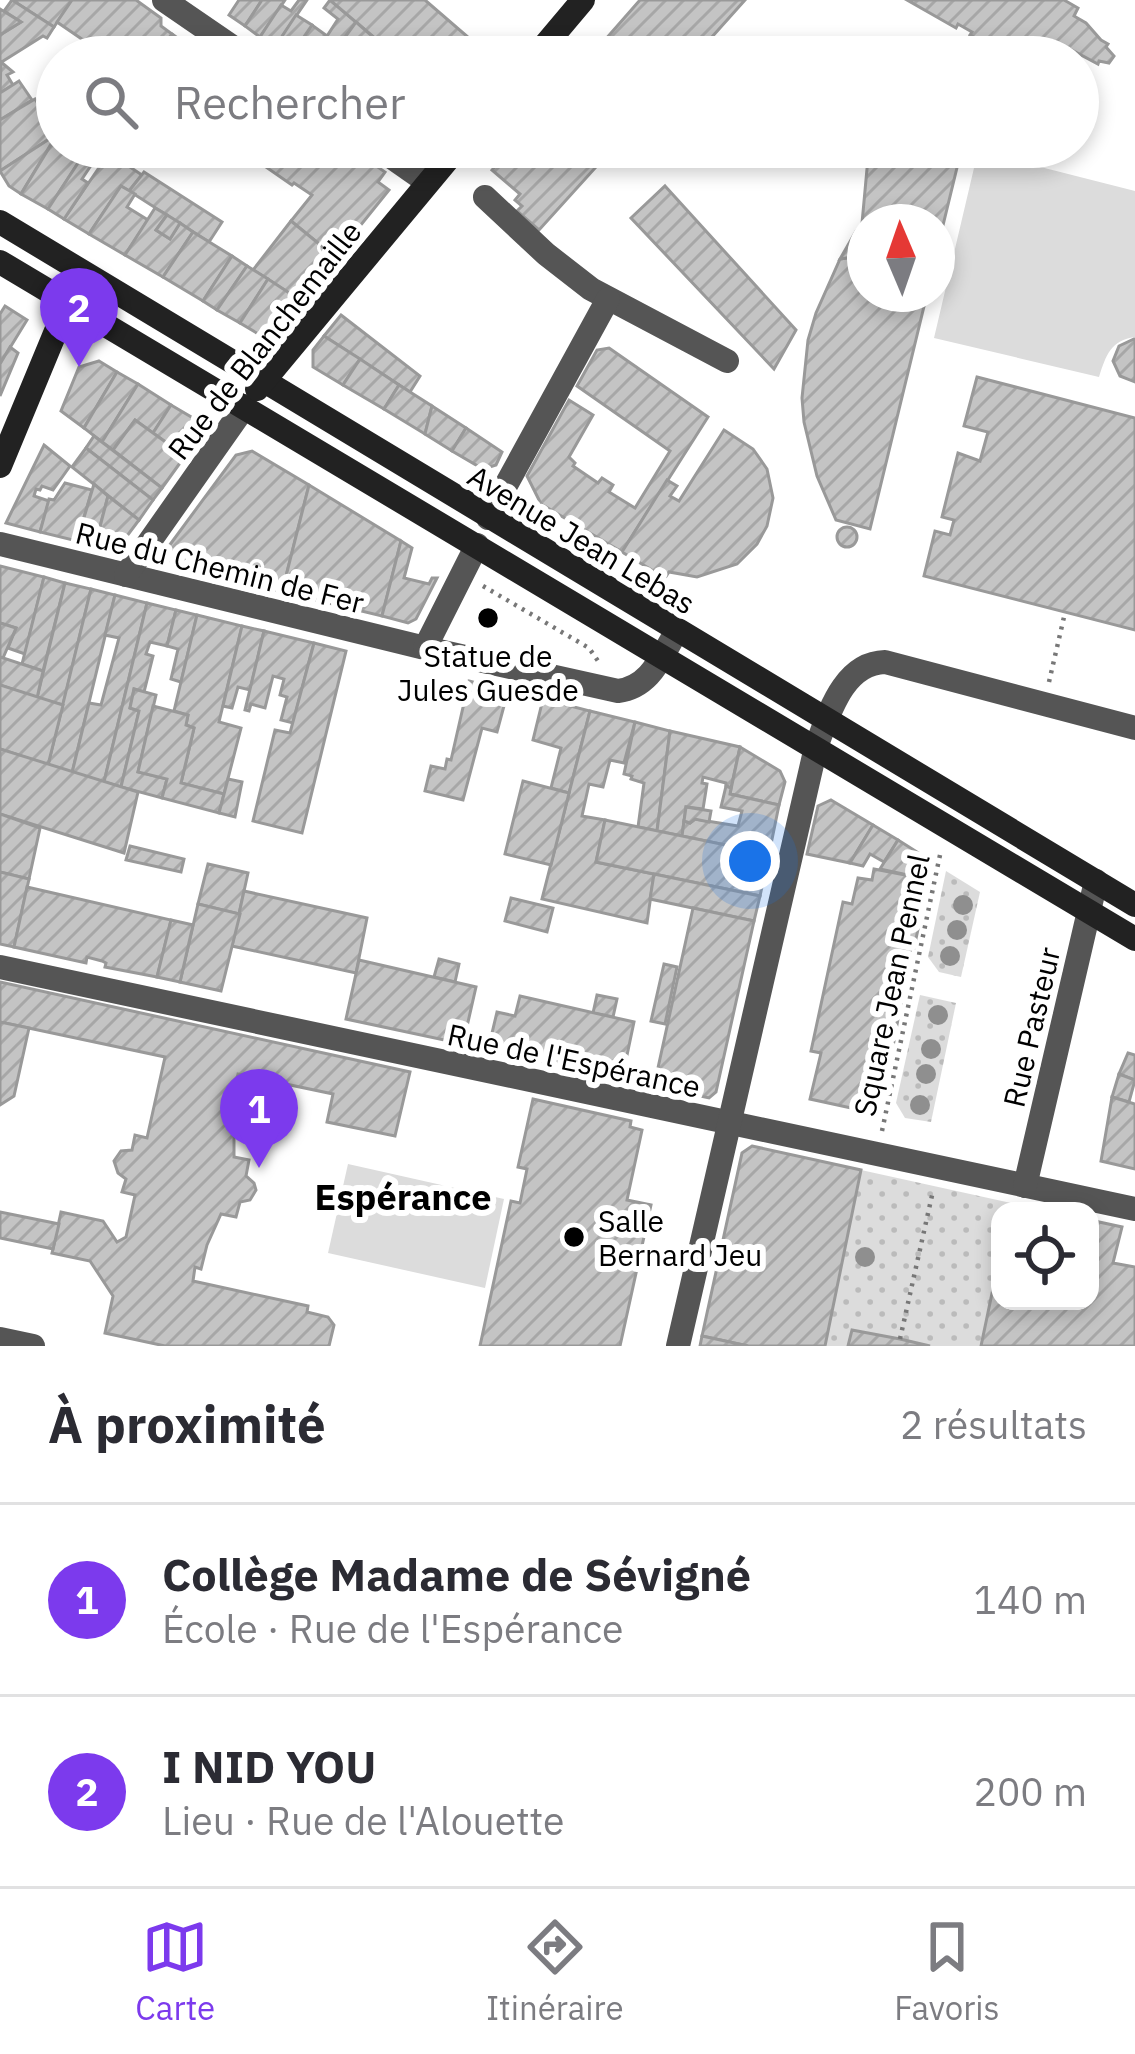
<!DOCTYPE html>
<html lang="fr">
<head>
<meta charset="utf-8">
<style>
  body { margin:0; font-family:"IBM Plex Sans",sans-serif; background:#f2f2f3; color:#2b2b33 }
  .controls { position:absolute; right:36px; bottom:36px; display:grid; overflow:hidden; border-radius:24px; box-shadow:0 6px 18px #0003 }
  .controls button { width:108px; height:108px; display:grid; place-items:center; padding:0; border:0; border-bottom:3px solid #e1e1e2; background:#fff; color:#2b2b33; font:60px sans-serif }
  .compass { position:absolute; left:847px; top:204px; width:108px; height:108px; border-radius:50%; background:#fff; box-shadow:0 6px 18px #0003; rotate:358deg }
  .you { position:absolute; left:750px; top:861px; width:42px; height:42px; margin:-30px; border:9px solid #fff; border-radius:50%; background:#1a73e8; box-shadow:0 0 0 18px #1a73e833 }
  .badge { display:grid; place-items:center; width:78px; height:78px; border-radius:50%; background:#7c3aed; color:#fff; font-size:39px; font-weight:700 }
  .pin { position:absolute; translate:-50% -99px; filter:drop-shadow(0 3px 6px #0008) }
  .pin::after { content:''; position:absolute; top:63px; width:42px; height:36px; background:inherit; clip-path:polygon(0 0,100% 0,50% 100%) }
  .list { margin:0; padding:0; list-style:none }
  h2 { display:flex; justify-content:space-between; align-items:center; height:156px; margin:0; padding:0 48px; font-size:51px }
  h2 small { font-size:39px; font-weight:400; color:#7c7c81 }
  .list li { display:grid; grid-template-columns:78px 1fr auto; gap:36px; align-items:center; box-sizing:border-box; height:192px; padding:0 48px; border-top:3px solid #e1e1e2 }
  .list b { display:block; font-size:45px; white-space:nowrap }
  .list p { margin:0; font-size:39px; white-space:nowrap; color:#7c7c81 }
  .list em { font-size:39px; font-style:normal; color:#7c7c81 }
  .icon { flex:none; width:66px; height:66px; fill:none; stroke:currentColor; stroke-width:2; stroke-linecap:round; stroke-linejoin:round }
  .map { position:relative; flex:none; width:1135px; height:1346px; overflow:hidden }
  .search { position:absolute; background:#fff; box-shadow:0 6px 18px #0003; left:36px; right:36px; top:36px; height:132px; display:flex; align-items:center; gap:30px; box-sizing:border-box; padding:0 42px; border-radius:66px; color:#7c7c81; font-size:45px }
  .sheet { height:540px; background:#fff }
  nav { display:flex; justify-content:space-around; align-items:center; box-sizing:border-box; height:168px; border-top:3px solid #e1e1e2; background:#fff; font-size:33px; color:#7c7c81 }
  nav a { display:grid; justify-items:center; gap:6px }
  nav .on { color:#7c3aed }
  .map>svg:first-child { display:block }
</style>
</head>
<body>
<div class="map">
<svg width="1135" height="1346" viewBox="0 0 1135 1346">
  <defs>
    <pattern id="grass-dots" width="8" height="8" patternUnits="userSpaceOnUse" patternTransform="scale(3)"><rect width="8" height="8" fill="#dcdcdc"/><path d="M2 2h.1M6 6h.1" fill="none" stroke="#bbb" stroke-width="1.8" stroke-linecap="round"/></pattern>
    <pattern id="building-hatch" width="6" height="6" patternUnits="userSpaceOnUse" patternTransform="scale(3)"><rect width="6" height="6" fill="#c4c4c4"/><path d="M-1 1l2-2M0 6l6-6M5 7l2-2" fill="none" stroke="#a7a7a7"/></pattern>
  </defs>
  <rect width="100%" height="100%" fill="#fff"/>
  <!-- grass -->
  <g fill="url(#grass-dots)">
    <path d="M946 871 980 892 961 977 939 972 928 957Z"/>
    <path d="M920 995 956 1003 931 1122 905 1118 896 1103Z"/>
    <path d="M861 1170 1011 1203 1009 1211H1000V1255L981 1346H930L853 1330 847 1346H825Z"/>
  </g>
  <!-- park -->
  <g fill="#dcdcdc">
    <path d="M978 151 1135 191V337C1111 340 1106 355 1099 377L934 338Z"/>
    <path d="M348 1164 504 1199 485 1288 328 1253Z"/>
  </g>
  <!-- building -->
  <g fill="url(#building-hatch)" stroke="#999" stroke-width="3">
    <path d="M12 0H72L54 27Z"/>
    <path d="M12 0 54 27 47 38 43 36 0 63V35L21 22 4 11Z"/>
    <path d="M72 0H136L161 18V26L172 34 155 57H108L57 22Z"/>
    <path d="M239 0H262L245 26 229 15Z"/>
    <path d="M262 0H285L260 37 245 26Z"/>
    <path d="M299 0H307L275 47 260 37 281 5 291 11Z"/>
    <path d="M330 0 356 22 331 57H290L312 25 327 36 338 19 324 8Z"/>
    <path d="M330 0H425L491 57H397Z"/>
    <path d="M640 0H745L694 57H590Z"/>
    <path d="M907 0H1064L1078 8 1074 16 1086 23 1101 40 1108 44 1106 47 1114 56 1109 63 1099 61 1098 64 1066 47 1062 53 1067 57H1011L970 35 972 32 958 24 956 28Z"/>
    <path d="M0 9 21 22 0 35Z"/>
    <path d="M296 15 312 25 290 57 275 47Z"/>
    <path d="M356 22 380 43 370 57H358L340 44Z"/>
    <path d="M172 34 193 49 187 57H155Z"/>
    <path d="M1 62 13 72 7 75 13 85 0 93Z"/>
    <path d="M19 81 32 100 0 120V93Z"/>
    <path d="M35 99 57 134 0 171V120Z"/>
    <path d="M57 134 21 194 9 186 0 171Z"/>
    <path d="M57 135V147H95L84 163 80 160 48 209 21 194Z"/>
    <path d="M237 147H349L385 172 378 182 389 190 335 257 291 221 312 195 294 183 292 185Z"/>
    <path d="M512 147H614L539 230 517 211 522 206 515 200 520 194 492 170Z"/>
    <path d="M869 147H962L937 250V222H865V294H927L870 529 836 520 817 476 804 422 802 398 808 340 816 313 840 259 859 256Z"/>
    <path d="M109 153 142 175 129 191 121 186 89 234 64 219Z"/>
    <path d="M80 160 90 167 82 179 88 183 64 219 48 209Z"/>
    <path d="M144 172 222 222 209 242 129 191Z"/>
    <path d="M121 186 135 194 127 207 148 220 125 255 89 234Z"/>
    <path d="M665 186 796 330 774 369 631 218Z"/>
    <path d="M155 208 167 215 156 230 170 239 180 223 193 232 163 277 125 255Z"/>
    <path d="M167 215 180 223 170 239 156 230Z"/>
    <path d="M291 221 335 257 300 300 253 270Z"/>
    <path d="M862 224 859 256 840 259 856 231Z"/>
    <path d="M193 232 232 256 203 301 163 277Z"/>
    <path d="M232 256 247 266 217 310 203 301Z"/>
    <path d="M247 266 268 279 240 323 217 310Z"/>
    <path d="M268 279 300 300 275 331 260 335 240 323Z"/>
    <path d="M5 306 27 320 0 364V314Z"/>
    <path d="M341 315 420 376 410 392 324 336Z"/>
    <path d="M324 336 360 359 343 385 313 367V350Z"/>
    <path d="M1134 339H1135V382L1120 376 1113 361 1119 346Z"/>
    <path d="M10 347 18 353 0 396V364Z"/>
    <path d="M609 348 708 417 622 552 541 504 527 476 569 400 593 415 569 457 575 463 573 466 598 483 602 478 613 485 609 492 635 508 670 451 577 386 597 350Z"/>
    <path d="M360 359 399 385 384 409 343 385Z"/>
    <path d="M99 361 117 372 84 428 61 411 79 367Z"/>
    <path d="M117 372 138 384 102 442 84 428Z"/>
    <path d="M977 377 1135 418V630L924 576 935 531 950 535 954 520 942 517 958 453 980 461 988 432 964 426Z"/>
    <path d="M138 384 171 405 153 433 135 420 113 450 102 442Z"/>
    <path d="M399 385 432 406 425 434 384 409Z"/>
    <path d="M171 405 198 421 200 435 185 456 153 433Z"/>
    <path d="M432 406 466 428 452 451 425 434Z"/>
    <path d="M135 420 185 456 162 488 113 450Z"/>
    <path d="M466 428 502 452 496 465 483 469 452 451Z"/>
    <path d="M724 430 753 449 767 469 773 498 767 526 757 544 737 564 697 577 669 572 665 578 622 552 667 480 677 486 670 496 679 501Z"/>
    <path d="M94 436 162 488 153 500 86 448Z"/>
    <path d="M44 445 70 466 53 490 42 486 40 490 36 489 34 496 49 501 40 532 6 523Z"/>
    <path d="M86 448 153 500 139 520 72 467Z"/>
    <path d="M252 451 309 485 282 592 173 566 166 550 236 455Z"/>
    <path d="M65 483 92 490 77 541 40 532 49 499 54 500Z"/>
    <path d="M94 484 108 496 95 546 77 541Z"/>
    <path d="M309 485 401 541 382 616 282 592Z"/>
    <path d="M108 496 139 520 118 548 110 550 95 546Z"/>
    <circle cx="847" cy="537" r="10"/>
    <path d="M401 541 412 548 404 578 429 584 432 578H437L416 619 408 623 382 616Z"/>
    <path d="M0 566 44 577 25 654 8 648 16 628 0 623Z"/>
    <path d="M44 577 65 583 43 671 22 664Z"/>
    <path d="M65 583 91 589 63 705 37 698Z"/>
    <path d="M91 589 115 595 72 773 48 765Z"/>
    <path d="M115 595 147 603 104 782 72 773 89 703 101 705 119 638 105 635Z"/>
    <path d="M147 603 176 610 167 646 150 642 146 654 153 656 144 692 134 689 130 708 139 711 121 787 104 782Z"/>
    <path d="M176 610 197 615 181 682 171 679 178 649 167 646Z"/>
    <path d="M197 615 242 626 219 722 241 728 224 794 181 783 194 728 186 725 188 715 174 711Z"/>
    <path d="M0 623 16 628 3 658 0 657Z"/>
    <path d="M242 626 264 631 250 690 238 687 232 708 223 706Z"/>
    <path d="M264 631 314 643 293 723 281 720 287 697 280 695 284 679 273 676 265 708 251 704 249 711 245 710Z"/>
    <path d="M314 643 346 651 302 833 253 821 275 730 290 733Z"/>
    <path d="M0 657 43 671 37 698 0 685Z"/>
    <path d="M469 681 508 691 497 732 482 728 463 800 425 791 431 766 445 769 447 759 451 760Z"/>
    <path d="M0 685 63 705 48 765 0 749Z"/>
    <path d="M134 689 156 695 138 772 167 779 162 798 121 787 139 711 130 708Z"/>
    <path d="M543 699 590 711 569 793 551 788 561 748 533 740Z"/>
    <path d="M153 706 188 715 186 725 194 728 181 783 224 794 219 813 162 798 167 779 138 772Z"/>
    <path d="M590 711 635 722 624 763 610 760 603 787 589 784 582 816 605 820 596 862 654 874 647 923 542 899Z"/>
    <path d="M635 722 670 731 657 831 638 827 644 783 631 779 632 776 624 774Z"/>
    <path d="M670 731 740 747 731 788 726 786V783L703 777 702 783 707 784 703 809 686 807 682 836 657 831Z"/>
    <path d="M740 747 780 771 785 782 779 805 730 794Z"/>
    <path d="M0 749 138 792 124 853 0 814Z"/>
    <path d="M228 779 242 782 235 817 219 813Z"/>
    <path d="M523 781 569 793 551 865 505 854Z"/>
    <path d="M726 786 731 788 730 794 779 805 769 854 682 836 684 821 690 823 695 819 738 826 742 811 721 807Z"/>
    <path d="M831 800 873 825 850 863 807 854 818 806Z"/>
    <path d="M686 807 711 811 709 822 695 819 690 823 684 821Z"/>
    <path d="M0 814 40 828 29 879 0 872Z"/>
    <path d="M605 820 769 854 760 896 596 862Z"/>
    <path d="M873 825 898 840 884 862 870 854 863 866 850 863Z"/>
    <path d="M898 840 925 857 926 879 880 869Z"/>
    <path d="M130 846 184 859 181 872 126 860Z"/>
    <path d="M208 864 248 873 239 914 198 904Z"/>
    <path d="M874 869 926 879 917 920H920L914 948H911L892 1052H889L874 1113 810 1099 821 1053 811 1051 843 902 852 904 858 878 872 880Z"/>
    <path d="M0 872 29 879 14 947 0 944Z"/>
    <path d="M654 874 760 896 754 921 650 899Z"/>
    <path d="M27 887 171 920 157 977 105 967 106 963 102 961 87 957 86 963 14 947Z"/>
    <path d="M244 891 367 918 356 973 232 946Z"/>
    <path d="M511 898 553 908 547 932 505 921Z"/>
    <path d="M198 904 240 914 221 991 180 982Z"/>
    <path d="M693 908 754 921 716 1092 709 1098 654 1086Z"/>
    <path d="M171 920 193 925 180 982 157 977Z"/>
    <path d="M439 959 459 964 455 982 434 977Z"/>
    <path d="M359 960 476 987 463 1044 346 1019Z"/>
    <path d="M664 964 677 967 665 1024 651 1021Z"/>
    <path d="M0 982 410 1072 395 1136 327 1122 333 1094 238 1074 233 1095 238 1096 234 1119V1157L249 1160 246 1176 254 1183 256 1190 250 1200 240 1202 236 1217 221 1214 207 1245 201 1269 195 1267 193 1281 308 1306 307 1312 328 1317 334 1325 329 1346H165L105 1333 113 1296 90 1261 52 1253 53 1249 61 1212 103 1221 117 1242 126 1237 135 1195 122 1192 126 1179 118 1173 114 1161 121 1151 132 1150 135 1135 147 1138 165 1057 0 1022Z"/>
    <path d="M597 995 617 999 613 1017 593 1013Z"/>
    <path d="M520 996 634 1022 622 1079 488 1050 497 1012 515 1016Z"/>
    <path d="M0 1022 29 1028 14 1096 0 1105Z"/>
    <path d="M1128 1053 1135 1055V1080L1119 1074Z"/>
    <path d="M1119 1074 1135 1080 1129 1102 1112 1097Z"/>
    <path d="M1112 1097 1135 1104V1169L1101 1161Z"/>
    <path d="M533 1099 631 1121 630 1127 642 1130 627 1200 651 1205 620 1346H480L511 1201 520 1203 527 1169 518 1167Z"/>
    <path d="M752 1146 861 1170 825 1346H748L702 1336 742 1153Z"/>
    <path d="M0 1212 59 1224 53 1249 0 1238Z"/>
    <path d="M1090 1220 1122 1227 1113 1263 1135 1267V1346H981L1000 1255V1301H1090Z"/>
    <path d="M852 1330 900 1339 930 1346H848Z"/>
    <path d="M702 1336 748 1346H700Z"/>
  </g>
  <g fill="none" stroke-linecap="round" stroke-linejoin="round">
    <!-- path -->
    <g stroke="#777" stroke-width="4.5" stroke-dasharray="3 6" stroke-linecap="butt">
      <path d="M483 586 589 648 598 661"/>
      <path d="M1049 682 1064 617"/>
      <path d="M882 1131 940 855"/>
      <path d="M900 1339 933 1191"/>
    </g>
    <!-- street -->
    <g stroke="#555" stroke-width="24">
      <path d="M164 0 247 57"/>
      <path d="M377 147 427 182"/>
      <path d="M485 197 546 254 591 289 727 361"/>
      <path d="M488 518 608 299"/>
      <path d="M0 544 425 648 618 691C651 687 661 656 677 631"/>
      <path d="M126 575 245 406"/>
      <path d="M425 648 477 545"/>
      <path d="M0 967 1135 1209"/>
      <path d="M1025 1186 1096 881"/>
      <path d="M0 1339 33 1346"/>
      <path d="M678 1346 816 747C829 714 843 663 885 662L1135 728"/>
    </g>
    <!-- secondary -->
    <g stroke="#222" stroke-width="24">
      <path d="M535 57 583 0"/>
      <path d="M0 222 1135 905"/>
      <path d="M0 262 1135 939"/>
      <path d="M257 389 458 147"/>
      <path d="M0 466 73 290"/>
    </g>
  </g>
  <!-- trees -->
  <g fill="#8f8f8f">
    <circle cx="963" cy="905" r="10"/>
    <circle cx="957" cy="930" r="10"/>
    <circle cx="950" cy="956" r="10"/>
    <circle cx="938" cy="1015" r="10"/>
    <circle cx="931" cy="1049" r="10"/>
    <circle cx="926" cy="1074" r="10"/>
    <circle cx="920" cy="1105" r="10"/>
    <circle cx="865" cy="1257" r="10"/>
  </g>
  <!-- markers -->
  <g fill="#000" stroke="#fff" stroke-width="4.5">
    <circle cx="488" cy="618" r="12"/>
    <circle cx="574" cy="1237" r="12"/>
  </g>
  <g text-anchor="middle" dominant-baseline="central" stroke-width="12" stroke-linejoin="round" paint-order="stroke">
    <!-- street labels -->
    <g font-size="30" fill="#000" stroke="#fff">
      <text transform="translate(264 340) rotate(-52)">Rue de Blanchemaille</text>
      <text transform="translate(582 539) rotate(31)">Avenue Jean Lebas</text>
      <text transform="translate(220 567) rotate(14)">Rue du Chemin de Fer</text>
      <text transform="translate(891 985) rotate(-78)">Square Jean Pennel</text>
      <text transform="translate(1031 1027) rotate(-77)">Rue Pasteur</text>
      <text transform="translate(574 1060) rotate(12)">Rue de l'Espérance</text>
    </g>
    <!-- poi labels -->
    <g font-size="30" fill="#000" stroke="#fff">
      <text x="488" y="655">Statue de<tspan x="488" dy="34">Jules Guesde</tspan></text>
      <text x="598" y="1220" text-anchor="start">Salle<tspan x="598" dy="34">Bernard Jeu</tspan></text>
    </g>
    <!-- quarter labels -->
    <g font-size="36" font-weight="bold" fill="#000" stroke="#fff">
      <text x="403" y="1196">Espérance</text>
    </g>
  </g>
</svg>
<div class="controls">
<button><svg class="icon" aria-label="locate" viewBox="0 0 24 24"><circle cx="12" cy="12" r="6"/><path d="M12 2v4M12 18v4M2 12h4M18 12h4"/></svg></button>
</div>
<svg class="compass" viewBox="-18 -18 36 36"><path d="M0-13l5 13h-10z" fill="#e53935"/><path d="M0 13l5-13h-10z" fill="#7c7c81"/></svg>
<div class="you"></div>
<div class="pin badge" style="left:259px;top:1168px">1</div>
<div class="pin badge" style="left:79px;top:367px">2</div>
<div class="search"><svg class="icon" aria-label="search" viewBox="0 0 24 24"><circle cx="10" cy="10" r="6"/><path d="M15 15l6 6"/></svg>Rechercher</div>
</div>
<section class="sheet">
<h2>À proximité<small>2 résultats</small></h2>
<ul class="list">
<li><span class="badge">1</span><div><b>Collège Madame de Sévigné</b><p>École · Rue de l'Espérance</p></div><em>140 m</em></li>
<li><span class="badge">2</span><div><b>I NID YOU</b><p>Lieu · Rue de l'Alouette</p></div><em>200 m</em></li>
</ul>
</section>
<nav>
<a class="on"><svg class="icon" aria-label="map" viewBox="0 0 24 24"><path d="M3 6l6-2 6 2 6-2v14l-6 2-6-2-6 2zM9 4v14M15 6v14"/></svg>Carte</a>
<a><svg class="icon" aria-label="directions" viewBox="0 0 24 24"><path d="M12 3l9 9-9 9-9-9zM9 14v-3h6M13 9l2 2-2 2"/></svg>Itinéraire</a>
<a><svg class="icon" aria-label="saved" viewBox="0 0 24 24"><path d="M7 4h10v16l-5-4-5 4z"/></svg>Favoris</a>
</nav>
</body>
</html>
